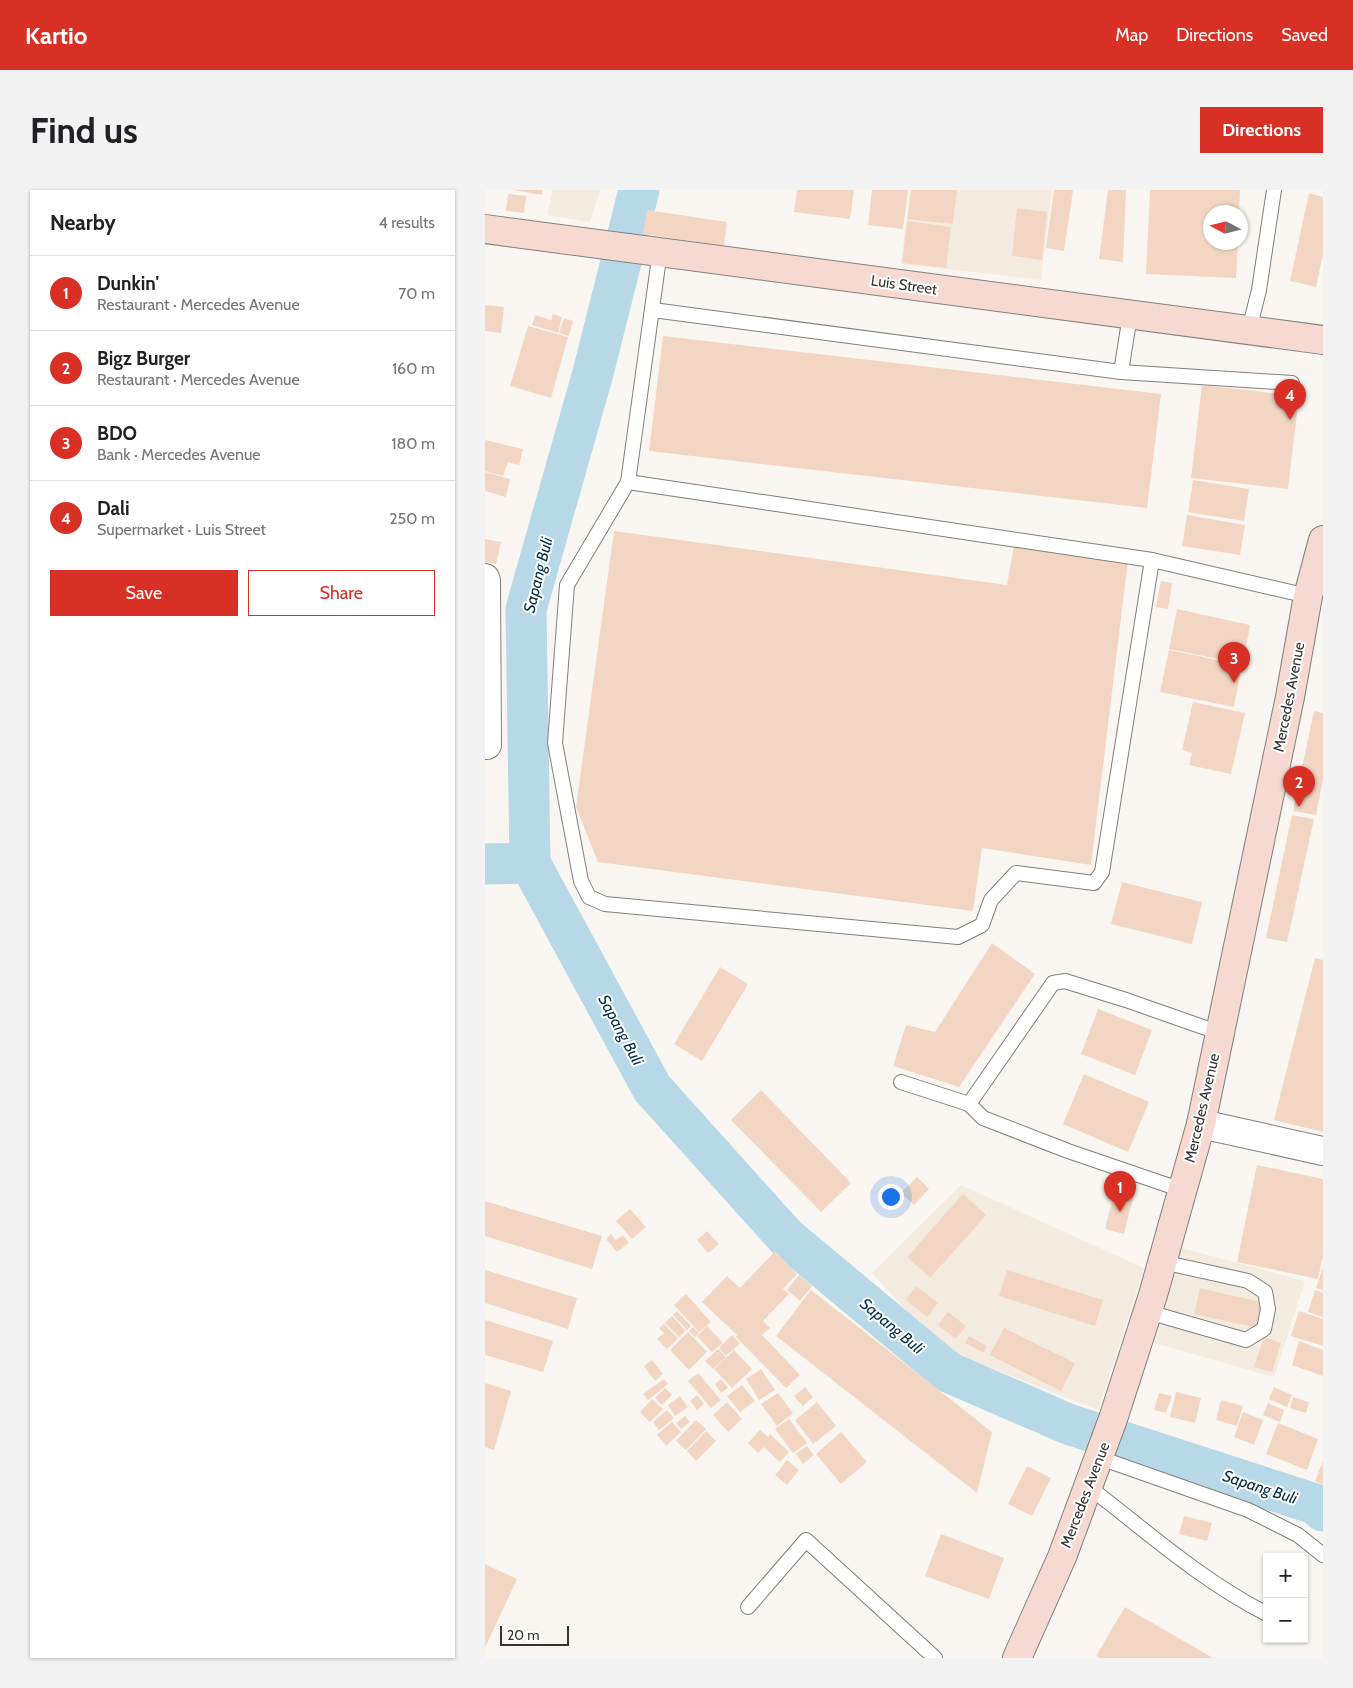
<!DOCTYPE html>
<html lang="en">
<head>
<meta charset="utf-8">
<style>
  body { margin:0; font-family:Cabin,sans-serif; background:#f2f2f2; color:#202124 }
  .controls { position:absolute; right:15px; bottom:15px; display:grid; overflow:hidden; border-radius:0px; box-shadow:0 1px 4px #0004 }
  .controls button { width:45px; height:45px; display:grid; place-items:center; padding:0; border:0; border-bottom:1px solid #e0e0e0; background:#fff; color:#202124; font:25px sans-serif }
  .compass { position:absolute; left:718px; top:15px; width:45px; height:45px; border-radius:50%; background:#fff; box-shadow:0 1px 4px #0004; rotate:277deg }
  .scale { position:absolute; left:15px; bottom:12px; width:69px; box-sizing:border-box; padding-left:5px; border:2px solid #343331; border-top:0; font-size:14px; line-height:18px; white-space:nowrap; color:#343331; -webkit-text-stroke:4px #fff; paint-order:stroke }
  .you { position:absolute; left:405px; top:1006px; width:18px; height:18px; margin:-12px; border:4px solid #fff; border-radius:50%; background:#1a73e8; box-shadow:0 0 0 8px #1a73e833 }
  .badge { display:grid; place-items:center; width:32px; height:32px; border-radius:50%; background:#d93025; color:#fff; font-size:16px; font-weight:700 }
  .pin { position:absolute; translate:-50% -41px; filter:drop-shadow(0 1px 2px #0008) }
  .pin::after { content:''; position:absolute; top:26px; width:18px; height:15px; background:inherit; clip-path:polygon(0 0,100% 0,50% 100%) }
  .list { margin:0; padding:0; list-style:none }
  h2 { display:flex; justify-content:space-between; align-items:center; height:65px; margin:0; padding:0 20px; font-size:21px }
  h2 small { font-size:16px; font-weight:400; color:#757577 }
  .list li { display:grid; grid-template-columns:32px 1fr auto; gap:15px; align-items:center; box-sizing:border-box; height:75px; padding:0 20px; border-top:1px solid #e0e0e0 }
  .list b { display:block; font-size:19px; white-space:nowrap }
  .list p { margin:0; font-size:16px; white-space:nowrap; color:#757577 }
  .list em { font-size:16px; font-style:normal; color:#757577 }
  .actions { display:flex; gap:10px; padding:15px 20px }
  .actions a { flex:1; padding:11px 0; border:1px solid #d93025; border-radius:0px; text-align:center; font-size:18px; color:#d93025 }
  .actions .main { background:#d93025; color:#fff }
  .map { position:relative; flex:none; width:838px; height:1468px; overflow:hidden; border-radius:0px }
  header { display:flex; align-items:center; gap:30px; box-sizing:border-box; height:70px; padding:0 25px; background:#d93025; color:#fff }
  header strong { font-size:24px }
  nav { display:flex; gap:28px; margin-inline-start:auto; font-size:18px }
  .intro { display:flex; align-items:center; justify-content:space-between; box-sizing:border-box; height:120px; padding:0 30px }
  h1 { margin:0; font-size:35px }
  .button { padding:12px 22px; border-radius:0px; background:#d93025; color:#fff; font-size:18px; font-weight:700 }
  main { display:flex; gap:30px; padding:0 30px }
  aside { flex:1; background:#fff; border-radius:0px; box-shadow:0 1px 4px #0004 }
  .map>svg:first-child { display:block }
</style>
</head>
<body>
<header>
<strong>Kartio</strong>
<nav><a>Map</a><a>Directions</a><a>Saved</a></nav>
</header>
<div class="intro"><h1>Find us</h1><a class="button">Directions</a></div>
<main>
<aside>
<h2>Nearby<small>4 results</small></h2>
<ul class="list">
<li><span class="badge">1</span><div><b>Dunkin'</b><p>Restaurant · Mercedes Avenue</p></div><em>70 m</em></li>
<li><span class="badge">2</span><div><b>Bigz Burger</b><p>Restaurant · Mercedes Avenue</p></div><em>160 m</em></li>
<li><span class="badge">3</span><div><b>BDO</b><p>Bank · Mercedes Avenue</p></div><em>180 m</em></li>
<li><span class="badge">4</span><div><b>Dali</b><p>Supermarket · Luis Street</p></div><em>250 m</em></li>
</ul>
<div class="actions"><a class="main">Save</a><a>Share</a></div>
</aside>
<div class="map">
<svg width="838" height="1468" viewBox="0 0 838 1468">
  <rect width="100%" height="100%" fill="#f9f6f1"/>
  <!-- built -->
  <g fill="#f3ebdf">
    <path d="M68 0H115L105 32 62 25Z"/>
    <path d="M425 0H567L556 90 416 74Z"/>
    <path d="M476 995 659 1078 613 1220 455 1158 387 1083Z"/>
    <path d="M697 1058 820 1091 789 1187 670 1153Z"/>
  </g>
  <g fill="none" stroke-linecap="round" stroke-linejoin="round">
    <!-- river -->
    <g stroke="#b7d8e7" stroke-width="41">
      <path d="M154 0 108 183 41 419 45 673 167 898 301 1047 463 1182 583 1234 830 1314 838 1321"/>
      <path d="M0 674 45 673"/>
    </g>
  </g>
  <!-- building -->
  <g fill="#f2d6c3">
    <path d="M28 0H58L57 5Z"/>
    <path d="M312 0H369L365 29 309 22Z"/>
    <path d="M387 0H423L418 39 383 35Z"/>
    <path d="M426 0H472L468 34 423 29Z"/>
    <path d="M569 0H588L579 61 561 58Z"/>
    <path d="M623 0H641L638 72 614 69Z"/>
    <path d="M665 0H755L754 22H726V52H753L751 88 661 84Z"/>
    <path d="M824 3 838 7V64L831 97 805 91Z"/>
    <path d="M23 4 41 6 39 23 21 21Z"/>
    <path d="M532 18 562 22 557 70 527 66Z"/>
    <path d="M162 20 242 32 239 56 158 44Z"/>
    <path d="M422 31 466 37 461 78 417 73Z"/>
    <path d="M0 115 19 117 16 143 0 141Z"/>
    <path d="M68 124 77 127 73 143 47 135 50 125 66 130Z"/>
    <path d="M79 128 88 131 84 146 74 143Z"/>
    <path d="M43 136 83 147 66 208 25 196Z"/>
    <path d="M178 146 676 204 662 318 164 261Z"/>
    <path d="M717 195 814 206 803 299 706 288Z"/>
    <path d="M0 250 38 259 34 275 23 272 18 286 0 281Z"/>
    <path d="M0 282 25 289 21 307 0 301Z"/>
    <path d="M708 290 764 299 759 331 703 322Z"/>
    <path d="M702 325 760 335 755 365 697 356Z"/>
    <path d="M129 341 522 395 529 356 643 370 606 675 497 658 488 721 113 672 91 617Z"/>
    <path d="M0 349 16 352 11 374 0 372Z"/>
    <path d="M676 391 687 393 683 419 671 417Z"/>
    <path d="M692 419 765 435 758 474 684 459Z"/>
    <path d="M684 460 757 475 749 517 675 502Z"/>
    <path d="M708 512 760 523 746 584 704 575 707 563 697 560Z"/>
    <path d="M829 521 838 523V589L831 625 808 621Z"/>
    <path d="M807 625 829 629 802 752 781 748Z"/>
    <path d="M637 692 717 712 707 754 626 734Z"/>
    <path d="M507 753 550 784 474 897 408 876 421 835 450 842Z"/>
    <path d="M830 768 838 770V942L789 930Z"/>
    <path d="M235 777 263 794 217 871 189 854Z"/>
    <path d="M613 819 667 840 650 885 596 864Z"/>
    <path d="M599 884 664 912 643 962 578 934Z"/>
    <path d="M276 900 366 993 336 1022 246 930Z"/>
    <path d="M772 975 838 989V1065L833 1089 752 1072Z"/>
    <path d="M432 987 444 999 429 1015 416 1003Z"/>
    <path d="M630 999 649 1004 639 1044 620 1039Z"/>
    <path d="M478 1004 501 1025 445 1088 422 1067Z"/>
    <path d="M0 1011 117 1046 107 1079 0 1046Z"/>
    <path d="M145 1019 161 1037 147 1049 131 1031Z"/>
    <path d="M222 1041 234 1054 223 1063 212 1050Z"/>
    <path d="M126 1044 131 1050 138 1045 144 1053 132 1062 121 1049Z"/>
    <path d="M290 1061 312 1084 298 1099 304 1104 278 1131 285 1138 277 1145 315 1185 301 1198 251 1147 252 1145 217 1112 242 1086 255 1098Z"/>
    <path d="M838 1077V1100L831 1098Z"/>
    <path d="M0 1080 92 1108 83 1139 0 1113Z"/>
    <path d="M522 1080 618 1110 610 1136 514 1106Z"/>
    <path d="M314 1085 327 1096 315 1111 302 1100Z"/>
    <path d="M431 1096 453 1113 442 1127 421 1110Z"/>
    <path d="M715 1098 779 1113 773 1138 709 1124Z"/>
    <path d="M326 1100 507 1242 492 1303 291 1146Z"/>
    <path d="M830 1100 838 1103V1127L823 1122Z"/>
    <path d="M201 1104 226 1132 214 1142 189 1115Z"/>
    <path d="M192 1121 206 1136 202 1140 188 1125Z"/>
    <path d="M814 1121 838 1129V1156L806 1146Z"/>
    <path d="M463 1122 481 1136 471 1149 453 1135Z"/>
    <path d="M187 1126 201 1141 194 1147 180 1133Z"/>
    <path d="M0 1130 68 1151 58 1182 0 1165Z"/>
    <path d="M179 1134 193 1148 182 1159 172 1149 179 1143 174 1138Z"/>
    <path d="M222 1136 238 1153 227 1162 212 1146Z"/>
    <path d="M208 1137 214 1143 210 1147 204 1141Z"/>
    <path d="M519 1138 590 1173 576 1201 505 1165Z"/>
    <path d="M203 1142 222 1162 204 1180 185 1160Z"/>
    <path d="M247 1145 255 1153 241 1166 234 1158Z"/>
    <path d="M484 1146 502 1156 499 1163 480 1153Z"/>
    <path d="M779 1147 796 1153 787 1182 769 1177Z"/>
    <path d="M814 1151 838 1160V1186L807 1175Z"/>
    <path d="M233 1159 241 1167 228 1179 220 1171Z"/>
    <path d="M249 1160 267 1179 247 1198 229 1179Z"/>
    <path d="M167 1170 178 1184 170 1191 159 1176Z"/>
    <path d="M276 1179 290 1200 274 1210 261 1189Z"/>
    <path d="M213 1183 236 1210 226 1218 203 1191Z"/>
    <path d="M179 1189 183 1194 163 1210 158 1204Z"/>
    <path d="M236 1189 243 1198 236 1203 230 1194Z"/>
    <path d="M0 1193 26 1201 9 1260 0 1257Z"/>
    <path d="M257 1195 270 1211 255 1222 242 1206Z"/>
    <path d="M320 1197 328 1207 318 1216 309 1206Z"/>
    <path d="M789 1197 807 1205 802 1217 784 1209Z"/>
    <path d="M180 1198 187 1205 177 1215 170 1208Z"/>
    <path d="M691 1202 716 1208 710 1233 685 1227Z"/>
    <path d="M293 1203 308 1223 292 1236 276 1214Z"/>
    <path d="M674 1203 687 1206 681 1223 669 1220Z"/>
    <path d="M212 1205 219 1214 212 1220 205 1211Z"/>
    <path d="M195 1206 203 1217 190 1226 183 1215Z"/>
    <path d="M808 1207 824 1212 821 1223 805 1218Z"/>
    <path d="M167 1209 178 1219 165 1232 155 1222Z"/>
    <path d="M736 1210 758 1216 752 1236 731 1230Z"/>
    <path d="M242 1212 257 1229 243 1242 228 1225Z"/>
    <path d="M332 1212 351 1236 328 1254 310 1230Z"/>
    <path d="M783 1213 799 1220 795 1232 778 1225Z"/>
    <path d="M182 1220 189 1228 174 1240 168 1232Z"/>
    <path d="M758 1222 778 1230 769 1255 749 1247Z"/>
    <path d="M200 1226 205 1232 196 1239 191 1233Z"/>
    <path d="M304 1229 322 1253 308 1263 290 1239Z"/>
    <path d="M211 1230 221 1239 201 1260 191 1251Z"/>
    <path d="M187 1232 196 1242 181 1256 172 1245Z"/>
    <path d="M793 1233 833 1249 822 1280 781 1264Z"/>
    <path d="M275 1240 283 1247 285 1244 304 1262 295 1272 279 1257 273 1263 263 1253Z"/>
    <path d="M221 1241 231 1251 211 1271 202 1261Z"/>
    <path d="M356 1242 382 1272 356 1294 331 1264Z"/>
    <path d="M322 1256 329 1265 318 1274 311 1264Z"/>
    <path d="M302 1270 314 1280 302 1295 290 1285Z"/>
    <path d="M838 1271V1295L830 1291Z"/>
    <path d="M542 1276 566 1288 547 1326 523 1314Z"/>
    <path d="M699 1326 727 1333 722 1351 694 1344Z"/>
    <path d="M456 1344 519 1368 504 1409 440 1386Z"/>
    <path d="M0 1374 32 1389 0 1458Z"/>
    <path d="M640 1417 728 1468H614L611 1466Z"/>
  </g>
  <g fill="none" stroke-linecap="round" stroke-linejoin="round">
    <defs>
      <g id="lane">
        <path d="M168 120 636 182 807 193"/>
        <path d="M764 140 774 100 789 0"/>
        <path d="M636 182 645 125"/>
        <path d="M143 292 667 370 617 682 609 693 531 683 506 710 497 735 473 747 120 714 104 707 96 691 70 553 82 395 143 292 175 61"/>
        <path d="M667 370 823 406"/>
        <path d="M416 892 484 914"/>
        <path d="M697 1000 583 961 498 928 484 914 568 793 580 791 641 810 735 843"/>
        <path d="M663 1122 761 1150 779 1139 783 1119 780 1102 763 1091 677 1072"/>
        <path d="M615 1268 763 1320 813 1345 838 1365"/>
        <path d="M604 1297C661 1341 717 1391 782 1424"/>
        <path d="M263 1417 321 1350 450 1468"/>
      </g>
      <g id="street">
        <path d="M0 388 1 391 2 555"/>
        <path d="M716 934 838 961"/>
      </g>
      <g id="secondary">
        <path d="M0 39 838 150"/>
        <path d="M532 1468 577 1367 628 1229 668 1105 716 934 805 507 823 406 838 350"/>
      </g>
    </defs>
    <!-- lane casing -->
    <use href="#lane" stroke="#827f7b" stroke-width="16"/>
    <!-- street casing -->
    <use href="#street" stroke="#827f7b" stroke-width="30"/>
    <!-- secondary casing -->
    <use href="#secondary" stroke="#827f7b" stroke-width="30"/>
    <!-- lane -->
    <use href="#lane" stroke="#fff" stroke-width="14"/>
    <!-- street -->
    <use href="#street" stroke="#fff" stroke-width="28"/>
    <!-- secondary -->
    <use href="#secondary" stroke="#f6dad1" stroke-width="28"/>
  </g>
  <g text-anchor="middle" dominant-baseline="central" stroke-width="4" stroke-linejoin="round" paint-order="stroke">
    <!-- street labels -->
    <g font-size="15" fill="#343331" stroke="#fff">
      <text transform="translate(419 95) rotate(8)">Luis Street</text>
      <text transform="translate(804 507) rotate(-79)">Mercedes Avenue</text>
      <text transform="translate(717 918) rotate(-77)">Mercedes Avenue</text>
      <text transform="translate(600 1305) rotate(-69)">Mercedes Avenue</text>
    </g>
    <!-- water labels -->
    <g font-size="16" font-style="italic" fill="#002f3f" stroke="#fff">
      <text transform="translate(53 385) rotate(-76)">Sapang Buli</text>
      <text transform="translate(136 840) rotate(62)">Sapang Buli</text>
      <text transform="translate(407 1136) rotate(40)">Sapang Buli</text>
      <text transform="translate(775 1297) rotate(18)">Sapang Buli</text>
    </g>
  </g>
</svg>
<div class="controls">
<button>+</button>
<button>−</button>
</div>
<svg class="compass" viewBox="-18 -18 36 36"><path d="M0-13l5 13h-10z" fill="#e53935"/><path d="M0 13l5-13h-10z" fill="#757577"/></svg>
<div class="scale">20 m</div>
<div class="you"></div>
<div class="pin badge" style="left:635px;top:1022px">1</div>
<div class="pin badge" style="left:814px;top:617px">2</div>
<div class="pin badge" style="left:749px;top:493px">3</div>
<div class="pin badge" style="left:805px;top:230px">4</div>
</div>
</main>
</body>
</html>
